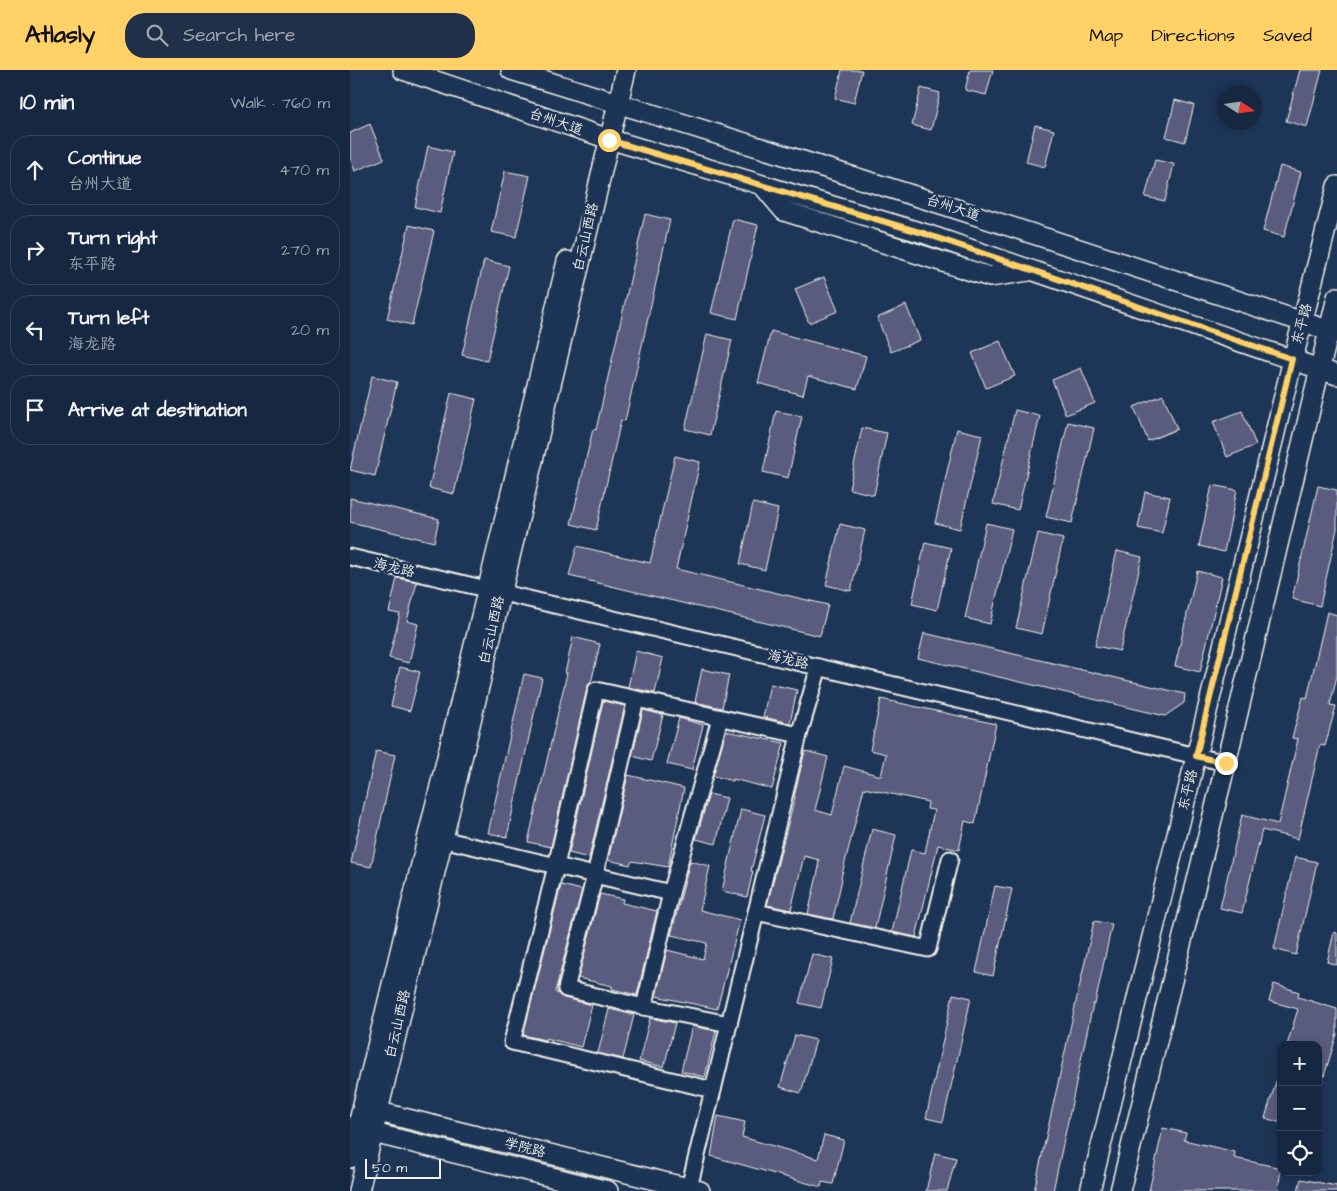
<!DOCTYPE html>
<html lang="en">
<head>
<meta charset="utf-8">
<style>
  body { margin:0; font-family:"Architects Daughter","LXGW WenKai TC",sans-serif; background:#1f3048; color:#f1f3f6 }
  .controls { position:absolute; right:15px; bottom:15px; display:grid; overflow:hidden; border-radius:10px; box-shadow:0 2px 8px #0003 }
  .controls button { width:45px; height:45px; display:grid; place-items:center; padding:0; border:0; border-bottom:1px solid #35445a; background:#162841; color:#f1f3f6; font:25px sans-serif }
  .compass { position:absolute; left:867px; top:15px; width:45px; height:45px; border-radius:50%; background:#162841; box-shadow:0 2px 8px #0003; rotate:102deg }
  .scale { position:absolute; left:15px; bottom:12px; width:76px; box-sizing:border-box; padding-left:5px; border:2px solid #f4f1e8; border-top:0; font-size:14px; line-height:18px; white-space:nowrap; color:#f4f1e8; -webkit-text-stroke:4px #1d3557; paint-order:stroke }
  .stop { position:absolute; width:15px; height:15px; margin:-11px; border:4px solid #ffd166; border-radius:50%; background:#fff }
  .stop.end { background:#ffd166; border-color:#fff; box-shadow:0 1px 5px #0008 }
  .list { margin:0; padding:0; list-style:none }
  h2 { display:flex; justify-content:space-between; align-items:center; height:65px; margin:0; padding:0 20px; font-size:21px }
  h2 small { font-size:16px; font-weight:400; color:#9ea6b1 }
  .list li { display:grid; grid-template-columns:32px 1fr auto; gap:15px; align-items:center; box-sizing:border-box; height:70px; margin:0 10px 10px; padding:0 10px; border:1px solid #35445a; border-radius:20px }
  .list b { display:block; font-size:19px; white-space:nowrap }
  .list p { margin:0; font-size:16px; white-space:nowrap; color:#9ea6b1 }
  .list em { font-size:16px; font-style:normal; color:#9ea6b1 }
  .icon { flex:none; width:28px; height:28px; fill:none; stroke:currentColor; stroke-width:2; stroke-linecap:round; stroke-linejoin:round }
  .map { position:relative; flex:none; width:987px; height:1121px; overflow:hidden }
  header { display:flex; align-items:center; gap:30px; box-sizing:border-box; height:70px; padding:0 25px; background:#ffd166; color:#111 }
  header strong { font-size:24px }
  nav { display:flex; gap:28px; margin-inline-start:auto; font-size:18px }
  .search { width:350px; height:45px; background:#1f3048; display:flex; align-items:center; gap:12px; box-sizing:border-box; padding:0 18px; border-radius:20px; color:#9ea6b1; font-size:19px }
  main { display:flex }
  aside { flex:1; background:#162841 }
  .map>svg:first-child { display:block }
</style>
</head>
<body>
<header>
<strong>Atlasly</strong>
<div class="search"><svg class="icon" aria-label="search" viewBox="0 0 24 24"><circle cx="10" cy="10" r="6"/><path d="M15 15l6 6"/></svg>Search here</div>
<nav><a>Map</a><a>Directions</a><a>Saved</a></nav>
</header>
<main>
<aside>
<h2>10 min<small>Walk · 760 m</small></h2>
<ul class="list">
<li><svg class="icon" aria-label="ahead" viewBox="0 0 24 24"><path d="M12 20V5M6 11l6-6 6 6"/></svg><div><b>Continue</b><p>台州大道</p></div><em>470 m</em></li>
<li><svg class="icon" aria-label="right" viewBox="0 0 24 24"><path d="M7 20v-9h11M14 6l5 5-5 5"/></svg><div><b>Turn right</b><p>东平路</p></div><em>270 m</em></li>
<li><svg class="icon" aria-label="left" viewBox="0 0 24 24"><path d="M17 20v-9H6M10 6l-5 5 5 5"/></svg><div><b>Turn left</b><p>海龙路</p></div><em>20 m</em></li>
<li><svg class="icon" aria-label="arrive" viewBox="0 0 24 24"><path d="M6 21V4h12l-3 4 3 4H6"/></svg><div><b>Arrive at destination</b></div></li>
</ul>
</aside>
<div class="map">
<svg width="987" height="1121" viewBox="0 0 987 1121">
  <rect width="100%" height="100%" fill="#1d3557"/>
  <filter id="ink" filterUnits="userSpaceOnUse"><feTurbulence type="fractalNoise" baseFrequency=".02" numOctaves="2"/><feDisplacementMap in="SourceGraphic" scale="10" xChannelSelector="R" yChannelSelector="G"/><feConvolveMatrix kernelMatrix="1 2 1 2 8 2 1 2 1" color-interpolation-filters="sRGB"/></filter>
  <g filter="url(#ink)">
    <!-- building -->
    <g fill="#5a5c7f" stroke="#f4f1e8">
      <path d="M492 0H512L504 33 485 28Z"/>
      <path d="M620 0H643L636 25 615 20Z"/>
      <path d="M950 0H972L957 57 936 51Z"/>
      <path d="M571 18 590 23 581 60 562 55Z"/>
      <path d="M825 30 844 35 835 72 816 67Z"/>
      <path d="M20 54 34 89 5 101 0 88V63Z"/>
      <path d="M685 55 704 60 695 97 676 92Z"/>
      <path d="M78 76 103 82 90 143 65 137Z"/>
      <path d="M805 90 824 94 815 131 795 127Z"/>
      <path d="M930 96 951 102 934 167 913 161Z"/>
      <path d="M155 101 180 106 166 167 141 162Z"/>
      <path d="M295 144 320 150 275 351 271 350 246 460 221 454 243 359 246 360Z"/>
      <path d="M383 149 408 155 387 249 361 243Z"/>
      <path d="M59 155 84 161 62 255 37 249Z"/>
      <path d="M134 190 159 196 137 291 112 285Z"/>
      <path d="M474 207 488 241 459 253 445 219Z"/>
      <path d="M556 235 570 270 541 282 527 248Z"/>
      <path d="M421 261 516 286 507 319 458 306 453 325 408 313Z"/>
      <path d="M357 264 382 270 360 365 335 359Z"/>
      <path d="M650 271 665 306 636 318 622 283Z"/>
      <path d="M731 298 745 333 716 345 702 310Z"/>
      <path d="M22 306 47 312 25 406 0 400Z"/>
      <path d="M101 323 126 329 104 424 79 418Z"/>
      <path d="M813 325 827 359 798 371 784 337Z"/>
      <path d="M665 340 690 346 668 440 643 434Z"/>
      <path d="M426 341 452 346 438 408 413 402Z"/>
      <path d="M892 341 906 375 877 387 863 352Z"/>
      <path d="M718 352 744 358 722 453 696 447Z"/>
      <path d="M512 358 537 363 524 425 499 419Z"/>
      <path d="M607 359 632 365 610 459 585 453Z"/>
      <path d="M325 386 350 392 326 499 478 535 470 566 219 506 227 476 300 493Z"/>
      <path d="M862 415 887 420 874 482 849 476Z"/>
      <path d="M968 416 987 420V459L970 536 942 529Z"/>
      <path d="M795 422 820 427 812 463 788 458Z"/>
      <path d="M0 428 89 449 84 472 0 452Z"/>
      <path d="M403 433 428 439 415 500 390 494Z"/>
      <path d="M636 453 662 459 640 554 615 548Z"/>
      <path d="M490 454 515 460 501 521 476 515Z"/>
      <path d="M688 463 713 469 692 564 666 558Z"/>
      <path d="M575 472 601 478 587 540 562 534Z"/>
      <path d="M767 481 792 487 770 581 745 576Z"/>
      <path d="M847 501 872 507 850 602 825 596Z"/>
      <path d="M47 508 67 512 57 551 68 554 59 593 39 588 50 544 39 542Z"/>
      <path d="M977 542 987 545V606L980 635 986 636 975 676 970 675 948 769 912 760 892 843 870 838 892 745 928 754 948 669 942 668 953 627 957 628Z"/>
      <path d="M574 563 835 624 834 633 815 646 568 588Z"/>
      <path d="M223 567 250 574 242 609 237 618 201 777 178 772 217 603H215Z"/>
      <path d="M286 581 313 588 305 623 278 617Z"/>
      <path d="M50 597 70 602 60 641 41 636Z"/>
      <path d="M352 599 379 605 372 638 345 632Z"/>
      <path d="M174 604 192 608 157 767 138 763Z"/>
      <path d="M420 614 447 620 440 653 413 647Z"/>
      <path d="M531 629 646 654 625 754 615 751 609 780 588 775 566 867 542 862 561 780 575 783 584 740 577 739 578 732 514 718 491 808 492 809 483 849 458 844 469 797H468L469 790 454 786 441 840 417 835 445 727H444L455 681 478 687 465 740 482 745 494 696 531 706 536 684 520 680Z"/>
      <path d="M253 631 275 636 239 788 219 783Z"/>
      <path d="M293 640 313 645 301 691 282 686Z"/>
      <path d="M329 648 353 655 342 700 317 694Z"/>
      <path d="M376 661 434 673 422 719 383 709V711L363 706Z"/>
      <path d="M26 681 45 685 21 797 1 793Z"/>
      <path d="M278 705 334 718 318 797 282 791 280 795 258 790Z"/>
      <path d="M359 724 377 728 366 774 346 769Z"/>
      <path d="M391 739 415 745 401 801H403L397 827 372 821Z"/>
      <path d="M522 759 546 765 525 858 500 853Z"/>
      <path d="M945 787 967 792 946 885 924 879Z"/>
      <path d="M340 791 360 796 350 840 390 850 367 939 306 926 317 880 353 889 357 873 321 865Z"/>
      <path d="M211 815 232 820 205 922 214 928 242 935 231 977 196 968 195 970 173 965Z"/>
      <path d="M645 816 662 819 643 906 626 902Z"/>
      <path d="M250 824 273 829 272 833 307 841 287 925 262 919V916L228 908Z"/>
      <path d="M744 851 762 854 745 934H743L703 1121H684Z"/>
      <path d="M984 862 987 863V895L977 892Z"/>
      <path d="M462 884 483 889 471 938 449 933Z"/>
      <path d="M924 914 949 922 948 927 987 939V964L970 1019H968V975H937L948 939 919 931Z"/>
      <path d="M603 924 621 928 593 1052 576 1048Z"/>
      <path d="M259 939 284 945 273 989 248 983Z"/>
      <path d="M300 948 325 953 314 997 289 991Z"/>
      <path d="M342 956 366 961 355 1007 331 1001Z"/>
      <path d="M445 965 466 970 451 1023 430 1017Z"/>
      <path d="M929 1002 931 1003V1053L915 1048Z"/>
      <path d="M368 1046 395 1052 392 1067 468 1089 474 1065 494 1070 483 1114 472 1112 471 1117 361 1086Z"/>
      <path d="M813 1058 836 1063 834 1070 885 1082 884 1088 931 1098 928 1121H799Z"/>
      <path d="M585 1083 606 1088 597 1121H576Z"/>
      <path d="M951 1109 987 1116V1121H948Z"/>
    </g>
    <g fill="none" stroke-linecap="round" stroke-linejoin="round">
      <defs>
        <g id="minor">
          <path d="M0 487 876 693"/>
          <path d="M286 629 245 805 216 919 294 937 379 954"/>
          <path d="M92 769 321 823"/>
          <path d="M406 842 578 879 600 789"/>
          <path d="M294 937 321 823 370 648"/>
          <path d="M363 1020 449 665 469 597"/>
          <path d="M339 1118 363 1020 162 972 206 796 246 620 449 665"/>
        </g>
        <g id="major">
          <path d="M53 0 259 69 576 164 987 305"/>
          <path d="M161 0 594 135 987 263"/>
          <path d="M413 116 434 141 640 207 679 201"/>
          <path d="M17 1039 350 1121"/>
          <path d="M11 1060 258 1121"/>
          <path d="M0 1088 217 191"/>
          <path d="M9 1121 276 0"/>
          <path d="M740 1121 943 289 987 116"/>
          <path d="M770 1121 876 693 987 227"/>
        </g>
      </defs>
      <!-- minor casing -->
      <use href="#minor" stroke="#f4f1e8" stroke-width="19"/>
      <!-- major casing -->
      <use href="#major" stroke="#f4f1e8" stroke-width="22"/>
      <!-- minor -->
      <use href="#minor" stroke="#1d3557" stroke-width="15"/>
      <!-- major -->
      <use href="#major" stroke="#1d3557" stroke-width="19"/>
    </g>
  </g>
  <g fill="none" stroke-linecap="round" stroke-linejoin="round" filter="url(#ink)">
    <!-- route -->
    <path stroke="#ffd166" stroke-width="6" d="M259 70 576 164 942 289 846 686 876 693"/>
  </g>
  <g text-anchor="middle" dominant-baseline="central" stroke-width="4.5" stroke-linejoin="round" paint-order="stroke">
    <!-- street labels -->
    <g font-size="14" fill="#f4f1e8" stroke="#1d3557">
      <text transform="translate(206 52) rotate(19)">台州大道</text>
      <text transform="translate(603 138) rotate(18)">台州大道</text>
      <text transform="translate(236 167) rotate(-77)">白云山西路</text>
      <text transform="translate(952 254) rotate(-75)">东平路</text>
      <text transform="translate(44 498) rotate(13)">海龙路</text>
      <text transform="translate(142 560) rotate(-77)">白云山西路</text>
      <text transform="translate(438 590) rotate(13)">海龙路</text>
      <text transform="translate(838 720) rotate(-76)">东平路</text>
      <text transform="translate(48 954) rotate(-77)">白云山西路</text>
      <text transform="translate(175 1078) rotate(14)">学院路</text>
    </g>
  </g>
</svg>
<div class="controls">
<button>+</button>
<button>−</button>
<button><svg class="icon" aria-label="locate" viewBox="0 0 24 24"><circle cx="12" cy="12" r="6"/><path d="M12 2v4M12 18v4M2 12h4M18 12h4"/></svg></button>
</div>
<svg class="compass" viewBox="-18 -18 36 36"><path d="M0-13l5 13h-10z" fill="#e53935"/><path d="M0 13l5-13h-10z" fill="#9ea6b1"/></svg>
<div class="scale">50 m</div>
<div class="stop" style="left:259px;top:70px"></div>
<div class="stop end" style="left:876px;top:693px"></div>
</div>
</main>
</body>
</html>
